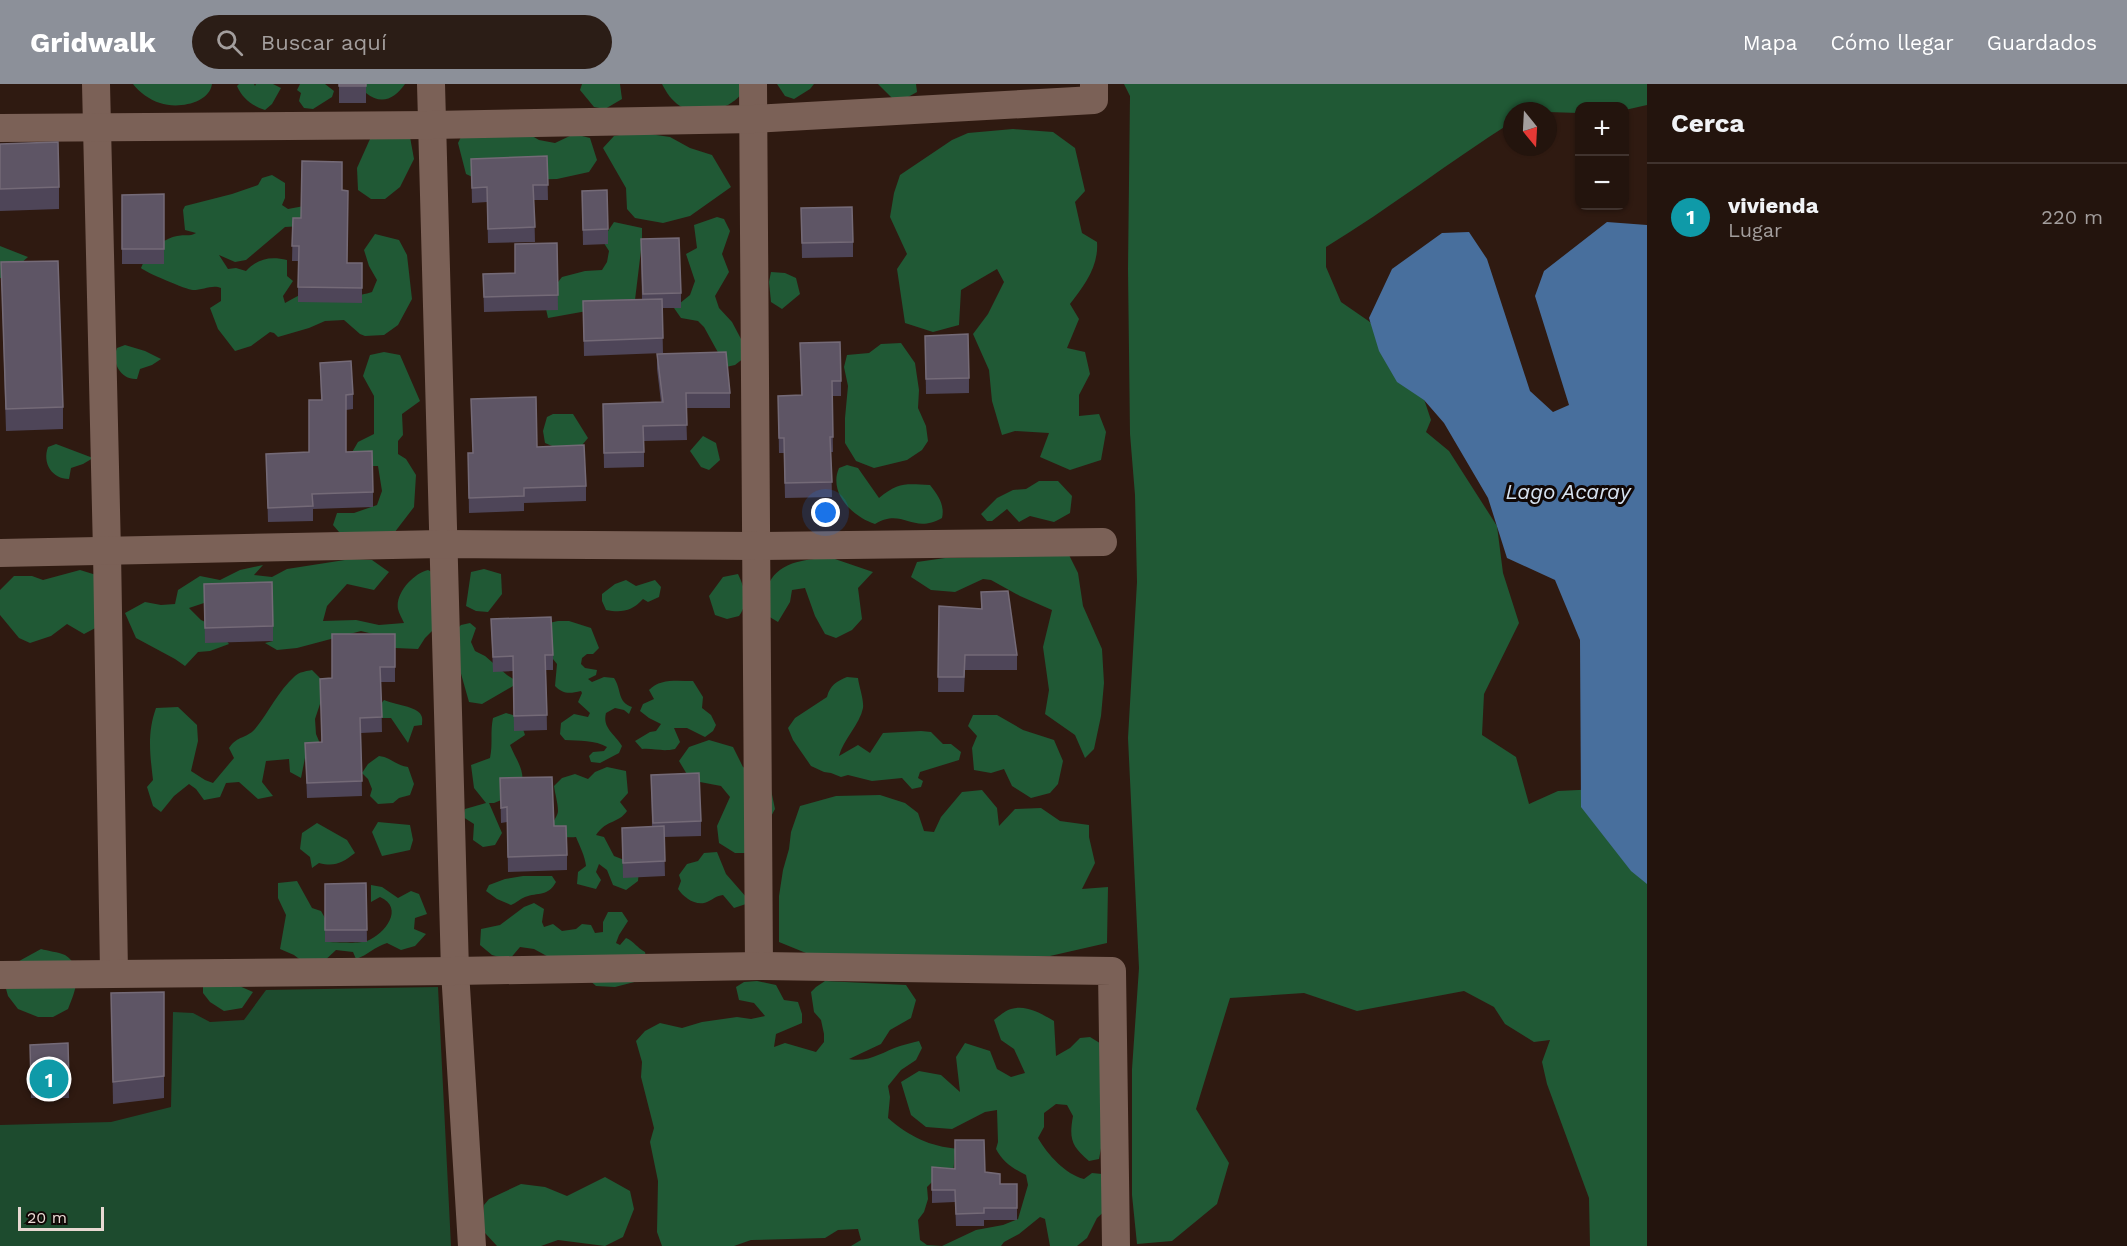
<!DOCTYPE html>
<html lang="es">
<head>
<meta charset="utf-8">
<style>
  body { margin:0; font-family:"Work Sans",sans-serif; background:#2b1d16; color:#f1f3f6 }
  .controls { position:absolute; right:18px; top:18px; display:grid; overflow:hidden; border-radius:12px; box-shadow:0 2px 4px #0004 }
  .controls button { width:54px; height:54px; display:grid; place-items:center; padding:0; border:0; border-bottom:2px solid #40332e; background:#23140d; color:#f1f3f6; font:30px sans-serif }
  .compass { position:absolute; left:1503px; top:18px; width:54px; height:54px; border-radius:50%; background:#23140d; box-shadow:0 2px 4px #0004; rotate:162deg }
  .scale { position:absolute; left:18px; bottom:15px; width:86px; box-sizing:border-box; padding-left:6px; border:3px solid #e8d9d3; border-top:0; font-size:16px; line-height:21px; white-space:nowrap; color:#e8d9d3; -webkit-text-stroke:4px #100705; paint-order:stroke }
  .you { position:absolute; left:826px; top:429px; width:21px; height:21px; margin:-15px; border:4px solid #fff; border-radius:50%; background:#1a73e8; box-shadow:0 0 0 9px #1a73e833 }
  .badge { display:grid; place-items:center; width:39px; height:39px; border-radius:50%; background:#8c9099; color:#fff; font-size:20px; font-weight:700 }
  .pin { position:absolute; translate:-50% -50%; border:3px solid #fff; box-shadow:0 2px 6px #0006 }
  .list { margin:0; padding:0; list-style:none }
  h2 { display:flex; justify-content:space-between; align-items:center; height:78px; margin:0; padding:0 24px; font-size:26px }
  h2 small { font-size:20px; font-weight:400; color:#a39e9d }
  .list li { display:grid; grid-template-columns:39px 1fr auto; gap:18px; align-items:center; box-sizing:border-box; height:108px; padding:0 24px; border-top:2px solid #40332e }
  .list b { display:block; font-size:22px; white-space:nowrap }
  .list p { margin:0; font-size:20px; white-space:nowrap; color:#a39e9d }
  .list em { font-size:20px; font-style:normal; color:#a39e9d }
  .icon { flex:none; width:33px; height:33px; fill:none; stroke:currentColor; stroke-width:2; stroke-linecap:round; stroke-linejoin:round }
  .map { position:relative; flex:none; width:1647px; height:1162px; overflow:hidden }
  header { display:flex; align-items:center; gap:36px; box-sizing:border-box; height:84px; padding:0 30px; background:#8c9099; color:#fff }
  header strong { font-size:28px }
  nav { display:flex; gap:33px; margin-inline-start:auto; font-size:21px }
  .search { width:420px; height:54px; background:#2b1d16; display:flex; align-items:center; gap:15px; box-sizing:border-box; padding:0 21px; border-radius:33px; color:#a39e9d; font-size:22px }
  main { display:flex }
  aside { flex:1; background:#23140d }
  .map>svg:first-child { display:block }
</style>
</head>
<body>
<header>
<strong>Gridwalk</strong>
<div class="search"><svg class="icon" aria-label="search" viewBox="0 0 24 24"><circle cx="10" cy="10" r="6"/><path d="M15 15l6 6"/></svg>Buscar aquí</div>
<nav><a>Mapa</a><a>Cómo llegar</a><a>Guardados</a></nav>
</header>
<main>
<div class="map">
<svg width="1647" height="1162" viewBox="0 0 1647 1162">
  <rect width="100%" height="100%" fill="#2f1a11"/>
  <!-- green -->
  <path fill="#1d4b2e" d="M438 903 451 1162H0V1041L111 1038 171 1023 173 928 193 929 210 938 244 936 266 906Z"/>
  <!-- forest -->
  <g fill="#205935">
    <path d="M133 0H212C209 20 177 25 160 19 150 16 139 8 133 0Z"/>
    <path d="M239 0H254L255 2 256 0H273L281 4 272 20 265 26C252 22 242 14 237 2Z"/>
    <path d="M300 0H325L334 7 332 13 313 25 304 24 299 17 301 9 297 6Z"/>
    <path d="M366 0H405C395 14 382 22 366 9Z"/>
    <path d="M582 0H620L622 15 605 25 594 23 580 6Z"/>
    <path d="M662 0H748C737 24 703 35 680 22 672 17 666 8 662 0Z"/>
    <path d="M777 0H814L810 5 794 15 785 12Z"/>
    <path d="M878 0H916L917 8 897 19Z"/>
    <path d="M1124 0H1647V21L1625 26 1624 22H1580L1579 29 1512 27V38C1449 78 1390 124 1326 163V183L1341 218 1370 238 1418 297 1431 336 1426 348 1449 367 1497 442 1503 489 1519 539 1484 610 1482 651 1516 673 1529 720 1558 707 1599 705 1647 762V1162H1590L1589 1114 1547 1000 1542 978 1550 956 1534 958 1505 940 1494 923 1464 907 1357 927 1304 909 1230 914 1196 1025 1229 1079 1217 1120 1172 1157 1137 1160 1132 1111V985L1139 884 1128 654 1137 498 1135 411 1130 350 1128 185 1130 12Z"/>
    <path d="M520 45 539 56 555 59 574 50 590 54 597 76 589 88 557 95 481 97 466 90 458 59 462 51Z"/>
    <path d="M1013 45 1053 48 1075 64 1085 107 1075 118 1082 149 1097 158C1099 182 1084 202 1070 220L1079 235 1067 264 1085 268 1090 290 1079 311V332L1099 330 1106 348 1101 376 1070 386 1040 373 1049 349 1015 347 1002 351 992 317 989 286 973 250 988 230 1004 198 997 185 961 206 959 241 933 248 905 239 897 185 907 170 890 133 894 109 900 91 952 56 968 49Z"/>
    <path d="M636 48 670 53 690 64 712 71 731 103 690 132 663 139 635 134 627 125 626 104 603 64 614 52Z"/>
    <path d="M410 53 414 75 400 103 385 115H371L358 106 357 84 370 55Z"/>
    <path d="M272 91 285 99V114L282 121 288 125 304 122 302 142 285 143 246 176 235 178 219 171 228 185 236 184 246 187C258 174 271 172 287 176V192L293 197 283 212 285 219C291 216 300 210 306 209 328 206 350 216 372 208L377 196 369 182 364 166 375 150 399 156 407 171 412 215 398 241 384 251 365 252 360 250 344 236 325 237 309 244 278 253 274 249 270 248 251 262 235 267 218 245 210 224 221 217V204C213 200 203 206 193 206 187 206 145 188 141 184 147 169 161 155 177 152 185 150 189 153 196 149L185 146 183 126 185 122 232 110 258 101 262 94Z"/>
    <path d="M717 133 724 135 730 147 722 170 729 188 715 212 719 224 732 238 749 270 735 281 726 283 704 243 698 237 681 234 674 224 690 211 695 197 686 170 697 164 694 141Z"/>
    <path d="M614 138 642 144V158L635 216 598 225 548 234 544 216 562 193 585 187 602 186 607 178 609 167 602 156Z"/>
    <path d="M0 162 28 173 4 194H0Z"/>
    <path d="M771 188 785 189 796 194 800 210 782 225 771 218 769 198Z"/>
    <path d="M901 259 915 279 919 306 918 324 926 342 928 357 922 366 907 376 874 384 856 377 845 359V334L848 302 844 283 847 271 869 269 881 260Z"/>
    <path d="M125 261 145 267 161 275 152 281 140 285 137 295C121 296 111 279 117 264Z"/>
    <path d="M384 268 400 271 420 317 402 330 403 351 398 357V370L406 375 416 391 414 423 391 453 339 448 333 441 337 429H354L377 421 382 407 378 382H353L351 370 358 358 374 350V312L363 292 370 271Z"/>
    <path d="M553 330H573L588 354 578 366 564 367 545 359 543 347 547 333Z"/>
    <path d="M703 352 716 359 720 376 709 386 701 383 690 367Z"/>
    <path d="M56 360 93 374 83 380 71 384 69 395C52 395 42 379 48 363Z"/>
    <path d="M847 381 858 384 879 414C899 398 905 400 930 401 938 411 945 421 942 434 912 451 903 423 875 440 853 433 828 409 839 384Z"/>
    <path d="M1039 397H1058L1072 412 1070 429 1054 438 1030 432 1019 438 1007 425 992 437H987L981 430 997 414 1013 406 1026 405Z"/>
    <path d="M1069 471 1078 489 1083 522 1102 565 1104 599 1101 632 1094 665 1085 674 1075 651 1045 630 1049 606 1043 563 1052 526 1020 512 991 496 983 495 955 508 931 506 911 493 917 478 945 474Z"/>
    <path d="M832 474 873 488 858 504 862 535 852 546 836 554 825 550 815 532 805 504 792 506 790 518 778 538 768 532C768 523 765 507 769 499 781 476 809 475 832 474Z"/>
    <path d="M351 475 372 476 389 488 374 506 347 500 327 522 323 537 356 536 379 541 404 539C402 534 399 530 398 525 395 509 414 489 428 486L438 491 437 542 425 554 418 565 395 564 385 553 361 547 297 564 277 566 265 559 273 557 216 515 189 524 201 536 216 543 229 560 210 567 198 568 185 582 175 575 136 554 125 529 145 518 161 521 175 520 178 506 200 492 220 496 240 486 263 481 254 491 272 493 287 485Z"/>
    <path d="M484 485 501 490 502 510 488 528 476 527 466 522 471 488Z"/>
    <path d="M80 486 106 494 103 540 84 550 67 540 51 552 30 559 19 554 0 531V506L14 492H32L43 496Z"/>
    <path d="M738 490C745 505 749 518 739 532L727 535 715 531 709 512 723 493Z"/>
    <path d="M626 496 636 502 655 496 661 503 659 513 648 518 643 515C632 527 622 529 606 526L602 517V510L615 500Z"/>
    <path d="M558 537H569L591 544 599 564 593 570H587L582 574 581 580 585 584 597 586 596 591 588 595 592 598 604 593 614 594C622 606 617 618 632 623L629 630 624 626 615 624 606 629C602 644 615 650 622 662L619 669 600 679 591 678 589 672 593 668 604 667 607 663C595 656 579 657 565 656L560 650 561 639 574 630 588 633 590 629 578 618 582 609 581 607C569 610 563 610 555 602L557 580 541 560 544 540Z"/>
    <path d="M470 539 476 544 471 558 475 567 485 572 507 591 515 596 513 602 482 620 469 618 456 572 454 548 461 541Z"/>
    <path d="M312 586 322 596 320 620 315 635 316 650 321 662 305 674 301 694 290 688 289 675 266 677 262 698 273 712 258 715 239 698 226 699 220 713 204 716 196 705 189 700 174 712 161 728 153 722 147 703 153 696C150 670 147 649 156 624L178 623 197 641 198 657 191 687 205 696 213 699 234 674 229 664C238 651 246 655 255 645 269 628 278 607 295 592 299 588 307 587 312 586Z"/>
    <path d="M847 593 858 594C859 603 864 615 863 624 860 640 843 656 839 672L858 661 870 669 883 649 921 647 931 648 943 660H951L961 668 959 676 920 688 918 694 923 697 921 703 912 705 902 694 872 697 848 691 841 693 831 689 824 688 811 682 793 656 788 644 795 634 827 613C830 601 837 597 847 593Z"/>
    <path d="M693 597 703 613 702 624 711 631 716 641 713 647 705 653 687 644H674L680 658 675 665C662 668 654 664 642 665L635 657 650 648 656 647 661 640 649 634 640 627 643 620 654 615 649 606C660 594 678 597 693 597Z"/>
    <path d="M384 616C393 620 418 623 421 631 423 634 422 638 422 641L414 642 408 659 391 634H382L380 621Z"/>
    <path d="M506 629 519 633 525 651 510 661C518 680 526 686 521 708L494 719H489L502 749 495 761 483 763 473 756 474 740 463 733 465 725 486 719 474 704 471 681 490 674C493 660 490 648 493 634Z"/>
    <path d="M973 631H997L1023 646 1054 656 1063 677 1058 700 1050 709 1031 714 1012 702 1004 685 991 689 974 686 972 664 977 652 968 642Z"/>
    <path d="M709 656 733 663 743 683 769 696 775 725 761 751 745 769H735L719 759 717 742 730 713 721 702 700 698 688 692 679 677 689 663Z"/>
    <path d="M379 672C390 673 395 681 408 683L414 700 410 711 399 714 393 719 378 720 370 712 372 705 368 695 362 689 368 680Z"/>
    <path d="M607 683 626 687 628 709 620 718 627 727C618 740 607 735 596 751L604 753 614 772 632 779 639 786 638 797 626 806 613 801 607 786 599 780 596 788 601 796 596 805 577 800 578 788 586 782C585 772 580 763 576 753 568 754 552 753 553 741 553 736 558 732 558 727 558 719 555 710 554 702L562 694 575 690 588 695 595 688Z"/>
    <path d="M982 706 997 724 999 742 1015 725 1041 724 1060 737 1089 741V753L1095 779 1082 805 1108 803 1107 859 1050 872 986 874 806 869 779 858V812L783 786 789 765 791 748 800 722 836 712 880 711 905 719 918 729 924 747 934 748 941 733 962 708Z"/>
    <path d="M378 738 410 741 413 756 410 766 382 772 372 748Z"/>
    <path d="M317 739 347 756 355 769C342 779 335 783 319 779L312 784 310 773 300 765 302 749Z"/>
    <path d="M717 768 726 790 747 814 746 820 734 824 723 811C716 812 715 814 709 817 698 824 684 814 678 805L681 797 679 791 687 780 698 777 704 769Z"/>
    <path d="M523 792H552L556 798C548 813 538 808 525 813 520 815 516 819 511 821L497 815 486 807 489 801 505 795Z"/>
    <path d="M297 797 312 824 321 827 325 834V858C335 858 359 860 367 857 385 850 405 824 380 813L371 818V801L382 803 398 814 411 807 419 810 427 830 415 834 414 845 426 850 415 862 401 866 387 859C374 863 368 871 356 875L353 868 336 866 321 880 307 881 294 871 280 865 286 831 278 814V799Z"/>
    <path d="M534 819 544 825 542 838 544 843 553 840 562 847 576 845 582 840 591 841 595 849 603 848V838L608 828H622L628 837 619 851 616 859 620 861 626 854C634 857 637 864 645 868L647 878 646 895 615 903 596 902 587 894 534 865 520 863 509 876 492 871 480 861 481 845 500 841 524 823Z"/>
    <path d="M41 865C48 867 58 868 65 871 85 884 75 908 68 925L53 933H38L18 925 8 912 1 887Z"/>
    <path d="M203 895 237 901 253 908 242 924 224 927 210 918 203 909Z"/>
    <path d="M757 897 776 901 784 916 798 918 802 930V939L776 950 774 963 785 959 816 968 824 958V950L821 936 814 928 811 908 816 903 825 897 906 901 916 916 911 934 890 946 881 960 849 975C869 979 882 968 900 962 906 960 912 959 919 957L922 964 916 976 901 986 888 1002 890 1013 888 1034C910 1053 929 1062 958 1065L955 1068 953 1091 934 1096 927 1103 928 1115 924 1128 918 1136 920 1156 927 1161 942 1162 976 1146 1003 1141 1018 1135 1028 1101 1026 1091C1012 1084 1003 1078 996 1065L998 1058 997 1026 985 1028 952 1045 926 1043 911 1031 901 998 919 987 941 991 960 1008 956 973 965 959 990 967 997 985 1011 993 1025 989 1014 965 1001 956 994 936C999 932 1006 926 1011 925 1026 920 1042 930 1054 937L1056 972 1070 964 1080 954 1090 953 1103 961 1102 1059 1099 1075 1089 1077C1071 1062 1069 1054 1073 1032L1067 1021 1056 1020 1044 1029V1043L1038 1054C1048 1071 1065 1090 1084 1095L1092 1089 1102 1090 1107 1125 1097 1134 1087 1154 1077 1162H1050L1045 1135 1040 1133 1019 1150 1004 1158 1001 1162H851L861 1156 858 1145 838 1146 825 1154 751 1156 734 1162H662L657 1148 658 1097 650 1058 654 1044 641 993 642 978 636 957 645 947 660 939 682 944 702 938 737 933 751 935 765 932 754 919 739 916 736 903 744 898Z"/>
    <path d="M605 1093 630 1107 634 1125 623 1153 605 1162 558 1156 541 1162H497L485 1149 483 1138 484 1121 489 1115 521 1100 545 1103 567 1112Z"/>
  </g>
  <!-- water -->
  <path fill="#486f9d" d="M1607 138 1647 141V800L1631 787 1581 723 1580 556 1555 496 1507 474 1488 414 1444 339 1424 316 1397 298 1379 267 1369 234 1392 185 1442 149 1469 148 1487 175 1530 307 1553 328 1569 321 1535 212 1544 187Z"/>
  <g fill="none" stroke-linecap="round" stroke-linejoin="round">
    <!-- street -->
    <g stroke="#7b6157" stroke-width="28">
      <path d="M96 0 107 468 114 888"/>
      <path d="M431 0 455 887 472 1162"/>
      <path d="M753 0 759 882"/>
      <path d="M0 44 432 41 754 35 1094 16V0"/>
      <path d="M0 469 442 460 757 462 1103 458"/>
      <path d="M0 891 455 887 759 882 1112 887 1116 1162"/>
    </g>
  </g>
  <!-- wall -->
  <g fill="#4e4558">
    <rect x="339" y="0" width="27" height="19"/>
    <path d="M0 60 59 103V125L0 127Z"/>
    <path d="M547 72 548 116H534L535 158 488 159 487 118 472 119 471 75Z"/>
    <path d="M342 106 347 179H362V219L298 218V177H292L293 134H301Z"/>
    <path d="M582 107 608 145V160L583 161Z"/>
    <path d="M164 110V180H122V111Z"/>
    <path d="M801 124 853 158V173L802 174Z"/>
    <path d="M557 159 558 226 484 228 483 190 515 189Z"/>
    <path d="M641 170 681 209V224H662L663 269 584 272 583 217 642 215Z"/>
    <path d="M1 178 63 323V345L6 347Z"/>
    <path d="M925 252 969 294V309L926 310Z"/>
    <path d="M800 259 841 297V312H832L833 368H831L832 413 785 414 784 369H779L778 312 801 311Z"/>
    <path d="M657 270 730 309V324H686L687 356 644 357V383L604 384 603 320 661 318 657 285Z"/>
    <path d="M320 279 353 310V325L346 326V368L373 408V423L313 425V437L268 438 266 370 309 368 321 316Z"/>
    <path d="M537 363 586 402V417L524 419V427L469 429 468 369Z"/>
    <path d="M204 500 273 542V557L205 559Z"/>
    <path d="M981 508 1017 571V586H965L964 608H938L939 522 981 525Z"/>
    <path d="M491 535 553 571V586H546L547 646 514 647 513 587 493 588Z"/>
    <path d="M395 550V598H381L382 648 361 649 362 712 307 714 305 659 321 658 332 594Z"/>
    <path d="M651 691 701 737V752L664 753 665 792 623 794 622 744 652 743Z"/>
    <path d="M500 694 554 742 567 771V786L508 788 507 738 501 739Z"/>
    <path d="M366 799 367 858H325V800Z"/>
    <path d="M164 908V1014L113 1020 111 909Z"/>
    <path d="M68 959 69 1014H31L30 961Z"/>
    <path d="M932 1083 985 1088 1000 1100H1017V1136H984V1142H956L955 1118 932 1119Z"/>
  </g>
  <!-- building -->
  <g fill="#5e5565" stroke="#746a77" stroke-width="1.5">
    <rect x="339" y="0" width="27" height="2"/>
    <path d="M58 58 59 103 0 105V60Z"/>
    <path d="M547 72 548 101H533L535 143 488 145 487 103 472 104 471 75Z"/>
    <path d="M302 77 342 78V106L348 107 347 179H362V204L298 203 299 162H292L293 134H301Z"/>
    <path d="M607 106 608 145 583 146 582 107Z"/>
    <path d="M164 110V165H122V111Z"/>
    <path d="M852 123 853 158 802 159 801 124Z"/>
    <path d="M679 154 681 209 643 210 641 155Z"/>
    <path d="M557 159 558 211 484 213 483 190 515 189V160Z"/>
    <path d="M58 177 63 323 6 325 1 178Z"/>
    <path d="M662 215 663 254 584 257 583 217Z"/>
    <path d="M968 250 969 294 926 295 925 252Z"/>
    <path d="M840 258 841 297H832L833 353H830L832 398 785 399 784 354H779L778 312 802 311 800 259Z"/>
    <path d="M726 268 730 309H686L687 341 643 342 644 368 604 369 603 320 663 318 657 270Z"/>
    <path d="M351 277 353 310 346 311V368L372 367 373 408 312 410 313 422 268 424 266 370 309 368V316H322L320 279Z"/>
    <path d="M536 313 537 363 584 361 586 402 524 404V412L469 414 468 369H473L471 315Z"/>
    <path d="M272 498 273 542 205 544 204 500Z"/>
    <path d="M1008 507 1017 571H965L964 593H938L939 522 982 525 981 508Z"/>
    <path d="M551 533 553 571H545L547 631 514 632 513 572 493 573 491 535Z"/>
    <path d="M332 550H395V583H380L382 633 360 634 362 697 307 699 305 659 322 658 320 595 332 594Z"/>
    <path d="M699 689 701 737 653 739 651 691Z"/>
    <path d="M552 693 554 742H566L567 771 508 773 507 723 501 724 500 694Z"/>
    <path d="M664 742 665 777 623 779 622 744Z"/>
    <path d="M366 799 367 846H325V800Z"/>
    <path d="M164 908V992L113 998 111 909Z"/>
    <path d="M68 959 69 999H31L30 961Z"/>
    <path d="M955 1056H984L985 1088 1000 1090V1100H1017V1124H984V1129L956 1130 955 1106H932V1083L955 1085Z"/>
  </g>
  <g text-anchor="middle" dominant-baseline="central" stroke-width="6" stroke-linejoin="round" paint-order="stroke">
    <!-- water labels -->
    <g font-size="21" font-style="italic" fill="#d7e3f1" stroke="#100705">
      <text x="1568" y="407">Lago Acaray</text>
    </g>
  </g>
</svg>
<div class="controls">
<button>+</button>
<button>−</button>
</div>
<svg class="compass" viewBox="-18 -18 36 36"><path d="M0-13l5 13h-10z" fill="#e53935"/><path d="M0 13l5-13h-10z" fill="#a39e9d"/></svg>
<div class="scale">20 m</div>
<div class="you"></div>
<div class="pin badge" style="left:49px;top:995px;background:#0f9aa8">1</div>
</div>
<aside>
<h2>Cerca<small></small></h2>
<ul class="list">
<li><span class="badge" style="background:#0f9aa8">1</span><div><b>vivienda</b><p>Lugar</p></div><em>220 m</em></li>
</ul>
</aside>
</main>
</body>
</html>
